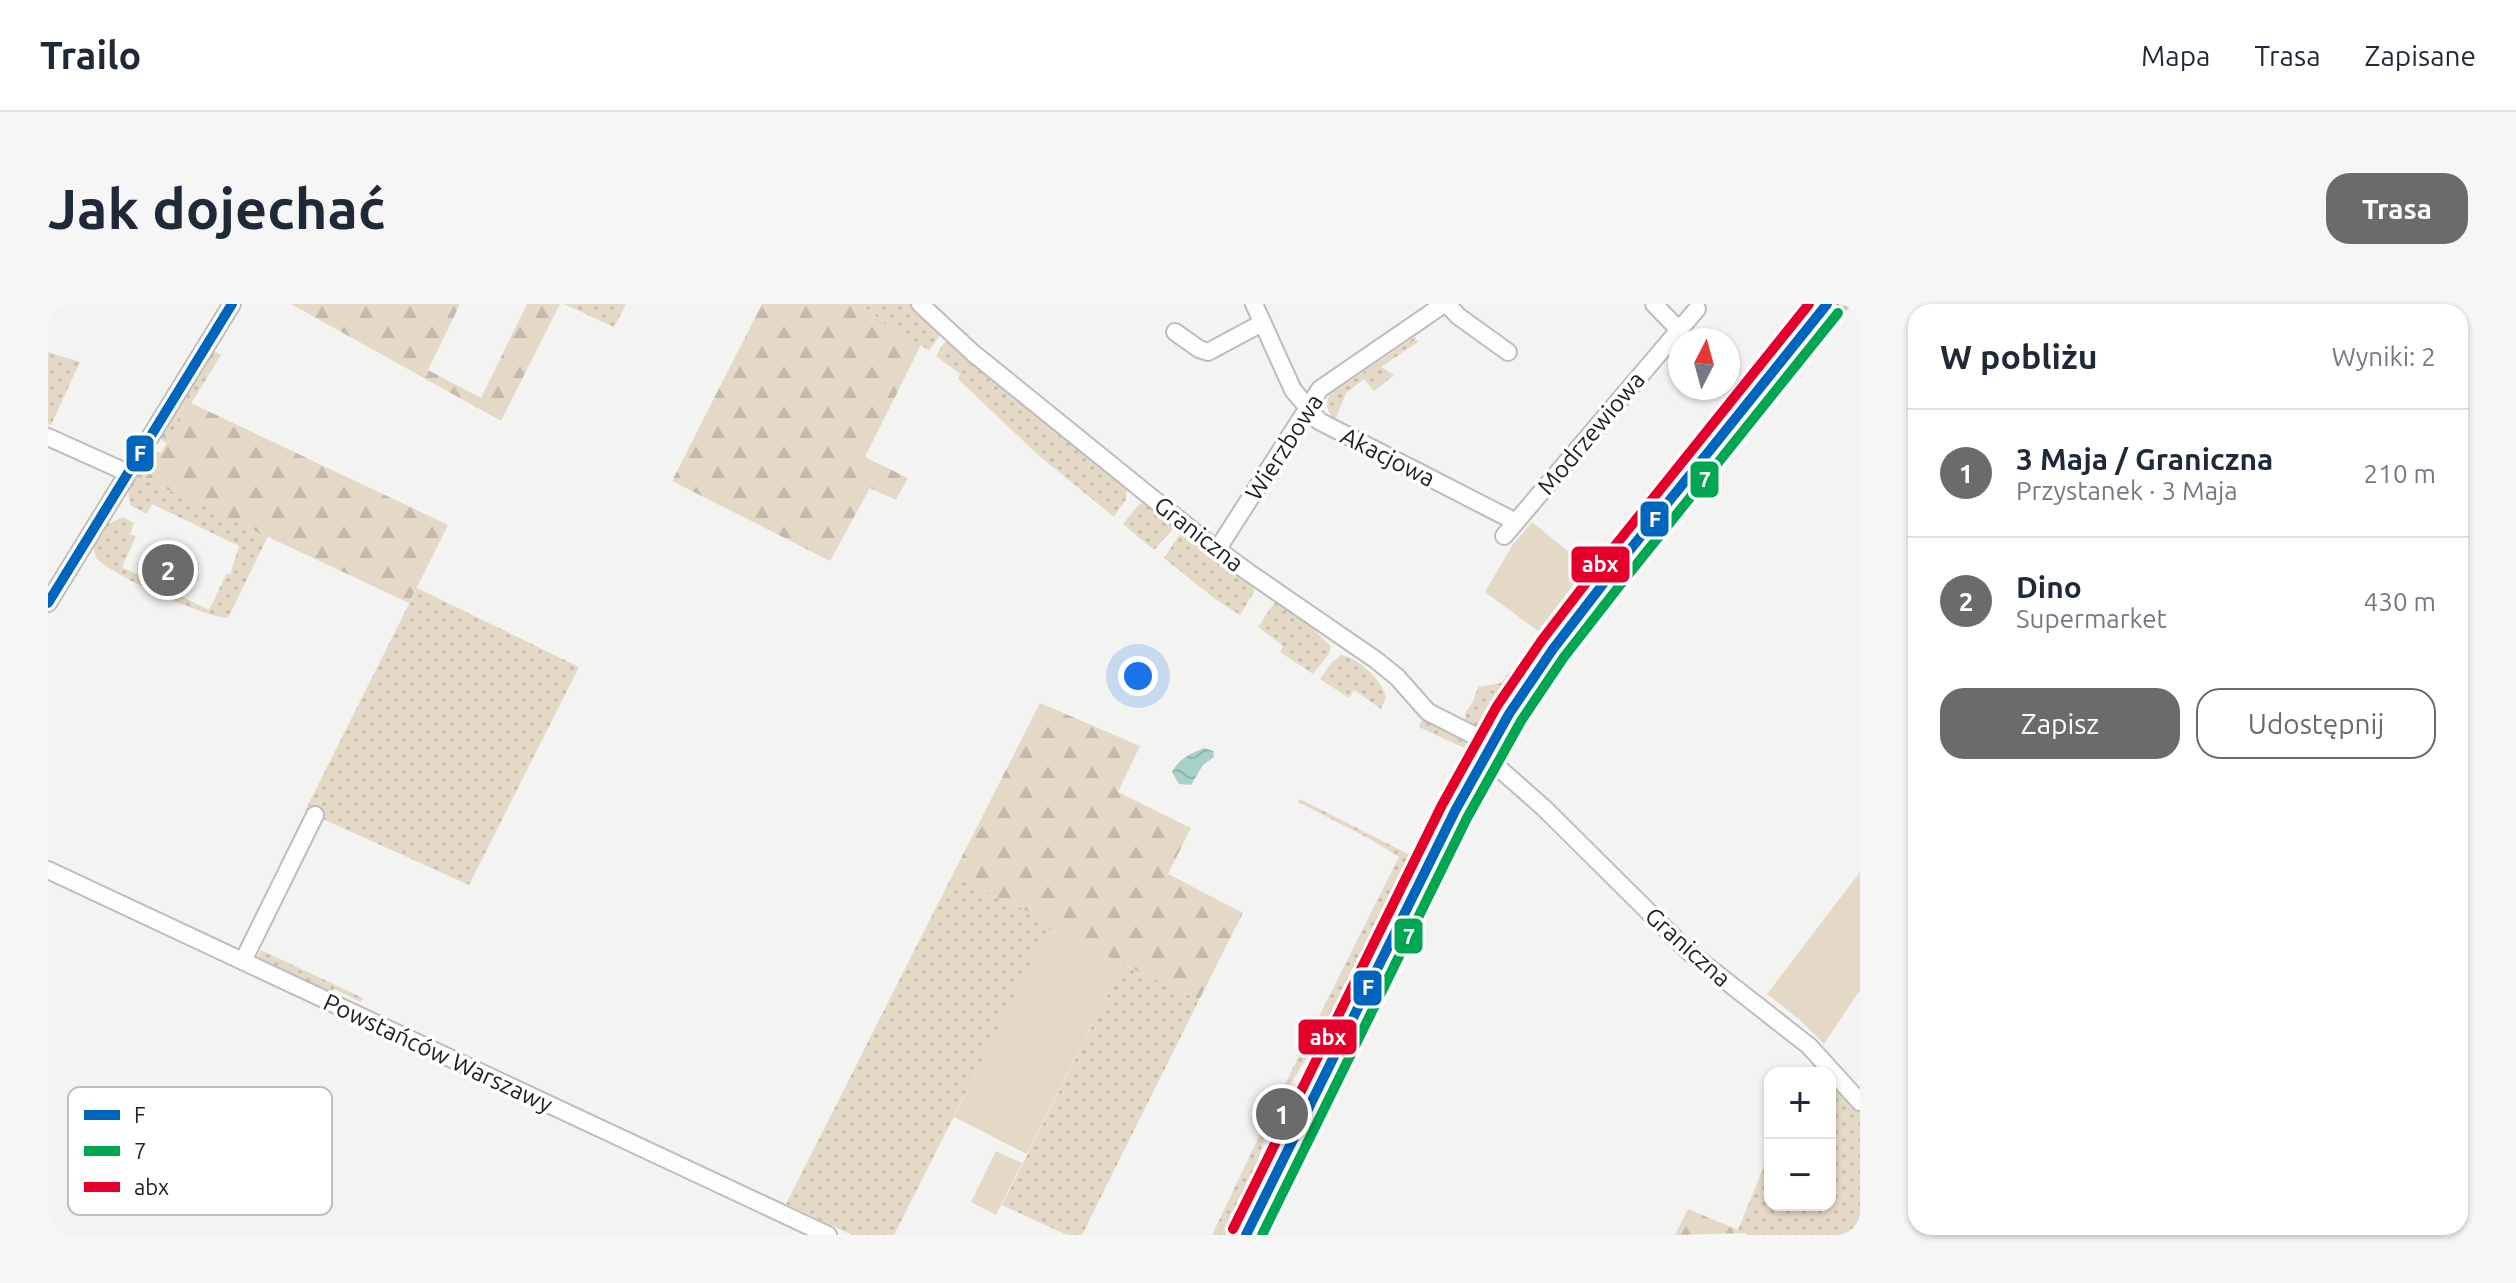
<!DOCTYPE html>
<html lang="pl">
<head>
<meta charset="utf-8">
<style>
  body { margin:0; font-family:Ubuntu,sans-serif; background:#f6f6f7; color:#1f2937 }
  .controls { position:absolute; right:24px; bottom:24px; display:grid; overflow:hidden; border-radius:16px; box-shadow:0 2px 6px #0004 }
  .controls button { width:72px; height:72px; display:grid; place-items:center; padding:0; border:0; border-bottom:2px solid #e0e1e3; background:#fff; color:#1f2937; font:40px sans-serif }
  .compass { position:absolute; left:1620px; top:24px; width:72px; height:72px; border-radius:50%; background:#fff; box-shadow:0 2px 6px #0004; rotate:6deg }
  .you { position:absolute; left:1090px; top:372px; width:28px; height:28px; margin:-20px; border:6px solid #fff; border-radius:50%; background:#1a73e8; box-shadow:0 0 0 12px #1a73e833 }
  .badge { display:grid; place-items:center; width:52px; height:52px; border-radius:50%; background:#6a6b6a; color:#fff; font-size:26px; font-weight:700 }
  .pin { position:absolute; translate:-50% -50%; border:4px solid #fff; box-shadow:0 2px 8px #0006 }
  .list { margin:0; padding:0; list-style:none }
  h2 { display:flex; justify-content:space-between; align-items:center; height:104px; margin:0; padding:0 32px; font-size:34px }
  h2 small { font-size:26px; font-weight:400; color:#747a83 }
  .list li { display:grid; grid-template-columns:52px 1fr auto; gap:24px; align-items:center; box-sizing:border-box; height:128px; padding:0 32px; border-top:2px solid #e0e1e3 }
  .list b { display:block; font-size:30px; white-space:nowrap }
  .list p { margin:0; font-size:26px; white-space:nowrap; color:#747a83 }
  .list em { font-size:26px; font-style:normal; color:#747a83 }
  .actions { display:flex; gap:16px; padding:24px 32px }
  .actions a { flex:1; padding:18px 0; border:2px solid #6a6b6a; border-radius:24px; text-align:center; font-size:28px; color:#6a6b6a }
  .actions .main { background:#6a6b6a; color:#fff }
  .map { position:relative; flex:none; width:1812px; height:931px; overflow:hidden; border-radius:24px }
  header { display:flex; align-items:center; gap:48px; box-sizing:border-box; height:112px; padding:0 40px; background:#fff; border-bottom:2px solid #e0e1e3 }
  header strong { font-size:38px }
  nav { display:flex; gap:44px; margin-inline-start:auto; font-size:28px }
  .intro { display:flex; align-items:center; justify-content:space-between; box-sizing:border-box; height:192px; padding:0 48px }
  h1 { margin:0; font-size:56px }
  .button { padding:20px 36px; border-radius:24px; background:#6a6b6a; color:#fff; font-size:28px; font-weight:700 }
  main { display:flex; gap:48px; padding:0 48px }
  aside { flex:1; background:#fff; border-radius:24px; box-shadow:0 2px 6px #0004 }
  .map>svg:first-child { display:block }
</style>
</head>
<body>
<header>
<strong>Trailo</strong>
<nav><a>Mapa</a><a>Trasa</a><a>Zapisane</a></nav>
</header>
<div class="intro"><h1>Jak dojechać</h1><a class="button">Trasa</a></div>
<main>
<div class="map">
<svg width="1812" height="931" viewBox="0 0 1812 931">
  <defs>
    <pattern id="grass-dots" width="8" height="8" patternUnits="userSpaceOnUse" patternTransform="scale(2)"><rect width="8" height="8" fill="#e4d9c7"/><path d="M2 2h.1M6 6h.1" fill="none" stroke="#c3baab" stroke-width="1.8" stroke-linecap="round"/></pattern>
    <pattern id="forest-firs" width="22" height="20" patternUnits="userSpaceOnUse" patternTransform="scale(2)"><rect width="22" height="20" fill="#e4d9c7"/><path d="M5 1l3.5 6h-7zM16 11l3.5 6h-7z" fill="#c3baab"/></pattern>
    <pattern id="water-waves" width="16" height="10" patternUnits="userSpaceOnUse" patternTransform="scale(2)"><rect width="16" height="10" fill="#a6d1c8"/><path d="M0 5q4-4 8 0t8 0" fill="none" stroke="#8fb3ac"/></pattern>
  </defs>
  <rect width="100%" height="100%" fill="#f3f3f2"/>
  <!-- grass -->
  <g fill="url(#grass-dots)">
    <path d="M516 0H578L566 23Z"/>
    <path d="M814 0H866L894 28 881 47 873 41 869 49Z"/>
    <path d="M1752 0H1762L1696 82 1690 77Z"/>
    <path d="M1790 0H1807L1796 9 1754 63 1749 56 1750 49Z"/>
    <path d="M1367 33 1370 38 1333 63 1346 71 1326 87 1316 75 1298 89 1287 116C1280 109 1277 101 1281 91Z"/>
    <path d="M904 35 1079 181 1078 195 1066 213 989 150 910 75 912 70 888 52 896 39Z"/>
    <path d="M0 48 32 58 3 121 0 120Z"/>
    <path d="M168 48 173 51 118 140 111 132 162 49Z"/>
    <path d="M105 146 113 149 97 175 220 232 180 314C153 312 67 273 48 254L45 241 58 221 75 213 86 219 82 230 88 232 74 263 161 306 179 269 184 270 183 267 191 242 104 200 99 210 82 201 80 185Z"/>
    <path d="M1101 197 1126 220 1124 226 1106 246 1075 220 1090 201Z"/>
    <path d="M1592 199 1598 204 1500 330 1436 424 1432 425 1417 420V409L1425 398 1430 383 1453 379Z"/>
    <path d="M1138 229 1205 279 1206 288 1192 311 1167 295 1116 254 1132 230Z"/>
    <path d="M369 284 531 363 421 581 257 507Z"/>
    <path d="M1228 296 1243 302 1283 343 1281 350 1265 370 1232 348 1235 342 1210 323Z"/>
    <path d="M1293 351C1309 353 1335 377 1338 393L1333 405 1306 386 1301 394 1272 375 1284 358Z"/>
    <path d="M1375 413 1423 437 1286 711 1236 790 1221 819 1203 880 1178 931H1164L1214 826 1351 553 1322 535 1250 498 1252 495 1362 551 1416 444 1371 423Z"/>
    <path d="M904 572 1004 618 846 931H804L738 900Z"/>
    <path d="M213 646 315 694 313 698 286 685 283 691 208 657Z"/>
    <path d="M1075 660 1151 696 1034 931H1019L954 901Z"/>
    <path d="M1782 776 1812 808V922L1807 931H1701L1690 926 1722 847V901H1782Z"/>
  </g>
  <!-- forest -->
  <g fill="url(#forest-firs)">
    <path d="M243 0H412L380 66 433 94 479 0H512L453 117Z"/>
    <path d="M714 0H814L869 49 817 153 860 174 848 196 822 184 782 257 624 177Z"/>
    <path d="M143 99 400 221 361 299 97 175Z"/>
    <path d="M992 399 1092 442 1070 488 1143 524 1120 570 1195 609 1151 696 1000 625 1003 618 904 572Z"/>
    <path d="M1640 905 1690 926 1698 929 1627 931Z"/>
  </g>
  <!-- garden -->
  <g fill="#e4d9c7">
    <path d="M1484 218 1539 263 1490 327 1437 288 1465 240Z"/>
    <path d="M1812 568V686L1776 740 1753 717 1719 690Z"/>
    <path d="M1000 625 1075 660 979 850 906 813Z"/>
    <path d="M948 847 974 859 948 911 923 898Z"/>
  </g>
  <!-- water -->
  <path fill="url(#water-waves)" d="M1156 444 1165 447 1166 453 1155 461 1143 481 1131 480 1124 468C1132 454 1142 450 1156 444Z"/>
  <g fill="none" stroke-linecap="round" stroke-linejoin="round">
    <!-- stream -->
    <g stroke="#a6d1c8" stroke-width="4">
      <path d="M1753 57 1800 0"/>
      <path d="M1693 79 1756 0"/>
      <path d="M1659 122 1677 100"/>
      <path d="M1646 139 1652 131"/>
      <path d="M1687 140 1742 70"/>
      <path d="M1638 151 1640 148"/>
      <path d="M1630 161 1635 154"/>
      <path d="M1605 194 1622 172"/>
      <path d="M1575 230 1595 206"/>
    </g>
    <defs>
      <g id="minor">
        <path d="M872 0 925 49 1150 231 1200 268 1328 356 1349 373 1380 408 1443 440"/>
        <path d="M1206 0 1245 86 1271 117 1468 218"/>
        <path d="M1399 0 1410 12 1460 48"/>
        <path d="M1606 0 1631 26 1649 5"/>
        <path d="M1127 28 1151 45 1160 48 1214 19"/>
        <path d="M0 133 80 169"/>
        <path d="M1456 232 1631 26"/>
        <path d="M1169 246 1272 85 1396 0"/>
        <path d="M0 299 184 0"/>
        <path d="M1436 451 1496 504 1641 648 1761 742 1812 798"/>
        <path d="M0 566 780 931"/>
        <path d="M195 657 267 511"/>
      </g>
      <path id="major" d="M1198 931 1407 507 1461 410 1505 345 1565 267 1779 0"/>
    </defs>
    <!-- minor casing -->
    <use href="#minor" stroke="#bcbdbc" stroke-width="20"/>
    <!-- major casing -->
    <use href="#major" stroke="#9d9c8f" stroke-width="24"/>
    <!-- minor -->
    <use href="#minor" stroke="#fdfdfd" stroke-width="16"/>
    <!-- major -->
    <use href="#major" stroke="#e1e0d8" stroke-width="20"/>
    <defs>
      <g id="bus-1">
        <path d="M0 299 184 0"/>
        <path d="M1198 931 1407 507 1461 410 1505 345 1565 267 1779 0"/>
      </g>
      <path id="bus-2" d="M1214 931 1419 514 1473 417 1516 353 1576 276 1790 9"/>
      <path id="bus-3" d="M1185 925 1394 501 1449 402 1494 336 1554 258 1761 0"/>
    </defs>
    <!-- bus-1 casing -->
    <use href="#bus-1" stroke="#fff" stroke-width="16"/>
    <!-- bus-2 casing -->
    <use href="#bus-2" stroke="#fff" stroke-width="16"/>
    <!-- bus-3 casing -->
    <use href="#bus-3" stroke="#fff" stroke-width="16"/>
    <!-- bus-1 -->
    <use href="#bus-1" stroke="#0065bd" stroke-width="10"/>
    <!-- bus-2 -->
    <use href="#bus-2" stroke="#00a651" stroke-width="10"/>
    <!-- bus-3 -->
    <use href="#bus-3" stroke="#e4002b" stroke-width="10"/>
  </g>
  <g text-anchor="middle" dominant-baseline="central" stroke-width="7" stroke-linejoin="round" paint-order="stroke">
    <!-- street labels -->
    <g font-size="24" fill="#212221" stroke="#fff">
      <text transform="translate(1543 129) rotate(-50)">Modrzewiowa</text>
      <text transform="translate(1236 143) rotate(-57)">Wierzbowa</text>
      <text transform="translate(1340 153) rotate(27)">Akacjowa</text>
      <text transform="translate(1151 230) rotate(38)">Graniczna</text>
      <text transform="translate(1640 643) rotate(42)">Graniczna</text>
      <text transform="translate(390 749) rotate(25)">Powstańców Warszawy</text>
    </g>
  </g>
  <!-- legend -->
  <rect x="20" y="783" width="264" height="128" rx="12" fill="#fff" stroke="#bcbdbc" stroke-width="2"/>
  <rect x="36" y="806" width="36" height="10" fill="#0065bd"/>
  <rect x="36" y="842" width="36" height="10" fill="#00a651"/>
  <rect x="36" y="878" width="36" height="10" fill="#e4002b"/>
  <g font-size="22" fill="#212221">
    <text x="86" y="819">F</text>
    <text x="86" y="855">7</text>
    <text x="86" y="891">abx</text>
  </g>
  <g stroke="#fff" stroke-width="3">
    <rect x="77" y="130" width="30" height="39" rx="8" fill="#0065bd"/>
    <rect x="1641" y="156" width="31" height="39" rx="8" fill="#00a651"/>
    <rect x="1591" y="196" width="31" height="38" rx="8" fill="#0065bd"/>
    <rect x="1522" y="241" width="61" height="39" rx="8" fill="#e4002b"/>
    <rect x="1345" y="613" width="31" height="38" rx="8" fill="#00a651"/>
    <rect x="1304" y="665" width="31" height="38" rx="8" fill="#0065bd"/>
    <rect x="1249" y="714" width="61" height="38" rx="8" fill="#e4002b"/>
  </g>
  <g font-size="22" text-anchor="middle" font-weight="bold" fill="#fff">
    <text x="92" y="157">F</text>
    <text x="1657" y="183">7</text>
    <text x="1607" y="223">F</text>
    <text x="1552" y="268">abx</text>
    <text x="1361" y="640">7</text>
    <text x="1320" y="691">F</text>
    <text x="1280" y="741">abx</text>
  </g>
</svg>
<div class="controls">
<button>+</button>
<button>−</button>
</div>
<svg class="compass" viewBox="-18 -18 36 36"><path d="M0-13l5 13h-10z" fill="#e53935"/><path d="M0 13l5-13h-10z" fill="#747a83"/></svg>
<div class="you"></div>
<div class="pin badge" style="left:1234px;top:810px">1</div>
<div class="pin badge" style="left:120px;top:266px">2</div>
</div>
<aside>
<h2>W pobliżu<small>Wyniki: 2</small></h2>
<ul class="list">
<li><span class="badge">1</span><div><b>3 Maja / Graniczna</b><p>Przystanek · 3 Maja</p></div><em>210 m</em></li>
<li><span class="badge">2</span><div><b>Dino</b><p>Supermarket</p></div><em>430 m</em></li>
</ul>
<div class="actions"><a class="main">Zapisz</a><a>Udostępnij</a></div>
</aside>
</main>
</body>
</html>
